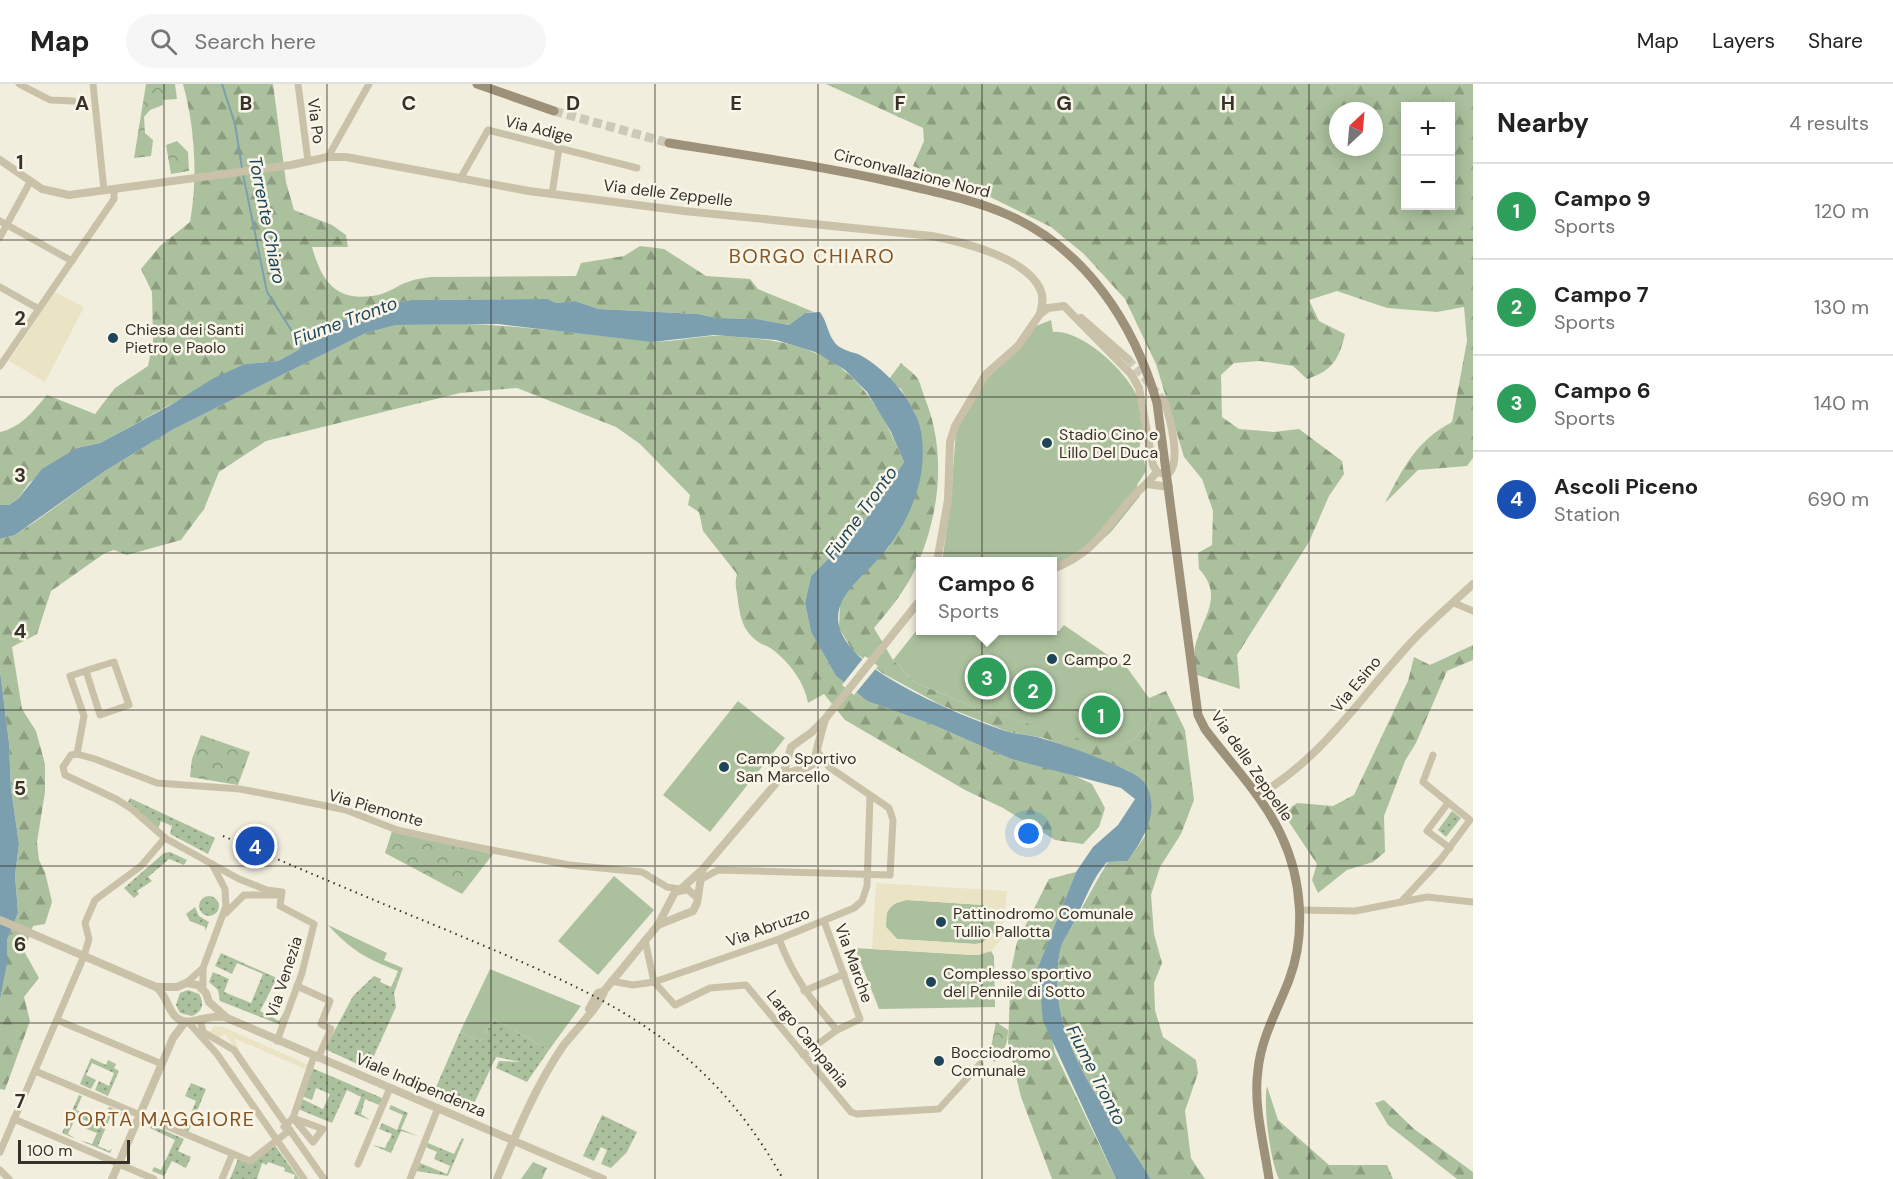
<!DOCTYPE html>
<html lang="en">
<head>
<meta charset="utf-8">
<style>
  body { margin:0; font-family:"DM Sans",sans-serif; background:#f6f6f6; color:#222 }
  .controls { position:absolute; right:18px; top:18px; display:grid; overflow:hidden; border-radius:0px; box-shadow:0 3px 15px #0003 }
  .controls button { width:54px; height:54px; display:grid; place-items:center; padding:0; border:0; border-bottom:2px solid #e0e0e0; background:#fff; color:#222; font:30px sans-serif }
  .compass { position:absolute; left:1329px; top:18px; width:54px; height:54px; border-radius:50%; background:#fff; box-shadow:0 3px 15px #0003; rotate:26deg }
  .scale { position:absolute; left:18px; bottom:15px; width:112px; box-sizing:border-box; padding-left:6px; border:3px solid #373129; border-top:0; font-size:16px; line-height:21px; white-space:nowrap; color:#373129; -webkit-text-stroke:4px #f9f6e9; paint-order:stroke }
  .you { position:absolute; left:1029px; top:750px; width:21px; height:21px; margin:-15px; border:4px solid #fff; border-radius:50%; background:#1a73e8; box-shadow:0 0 0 9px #1a73e833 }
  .badge { display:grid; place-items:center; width:39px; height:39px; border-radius:50%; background:#111827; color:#fff; font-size:20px; font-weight:700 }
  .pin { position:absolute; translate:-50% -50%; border:3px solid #fff; box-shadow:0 2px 6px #0006 }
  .popup { position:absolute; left:916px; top:473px; width:141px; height:78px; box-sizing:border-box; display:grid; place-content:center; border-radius:0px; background:#fff; filter:drop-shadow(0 2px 4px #0005); font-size:20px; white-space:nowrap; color:#767676 }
  .popup b { font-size:22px; color:#222 }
  .popup::after { content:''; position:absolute; left:50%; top:100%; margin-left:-12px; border:12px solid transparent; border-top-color:#fff }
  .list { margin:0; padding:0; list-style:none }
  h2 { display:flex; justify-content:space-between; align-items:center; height:78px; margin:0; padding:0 24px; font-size:26px }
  h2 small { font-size:20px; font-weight:400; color:#767676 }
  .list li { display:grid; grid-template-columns:39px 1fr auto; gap:18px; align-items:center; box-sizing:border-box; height:96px; padding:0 24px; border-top:2px solid #e0e0e0 }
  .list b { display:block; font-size:22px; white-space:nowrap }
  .list p { margin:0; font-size:20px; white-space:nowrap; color:#767676 }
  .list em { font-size:20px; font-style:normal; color:#767676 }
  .icon { flex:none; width:33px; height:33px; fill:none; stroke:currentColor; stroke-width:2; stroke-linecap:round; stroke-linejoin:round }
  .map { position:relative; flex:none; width:1473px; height:1095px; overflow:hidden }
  header { display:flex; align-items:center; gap:36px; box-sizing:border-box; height:84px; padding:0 30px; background:#fff; border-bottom:2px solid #e0e0e0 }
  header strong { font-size:28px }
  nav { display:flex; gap:33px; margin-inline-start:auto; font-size:21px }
  .search { width:420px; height:54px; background:#f6f6f6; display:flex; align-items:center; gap:15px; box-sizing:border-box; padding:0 21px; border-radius:33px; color:#767676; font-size:22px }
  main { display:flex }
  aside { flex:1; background:#fff }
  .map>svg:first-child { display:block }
</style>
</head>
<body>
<header>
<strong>Map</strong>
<div class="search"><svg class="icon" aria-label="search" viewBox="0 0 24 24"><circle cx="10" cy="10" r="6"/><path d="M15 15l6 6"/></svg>Search here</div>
<nav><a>Map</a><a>Layers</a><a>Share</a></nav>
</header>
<main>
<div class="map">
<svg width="1473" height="1095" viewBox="0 0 1473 1095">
  <defs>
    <pattern id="forest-firs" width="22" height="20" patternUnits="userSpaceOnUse" patternTransform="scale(1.5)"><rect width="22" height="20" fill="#abc19d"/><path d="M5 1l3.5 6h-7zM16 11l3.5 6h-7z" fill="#8c9d80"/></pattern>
    <pattern id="park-crowns" width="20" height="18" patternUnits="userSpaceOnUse" patternTransform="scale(1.5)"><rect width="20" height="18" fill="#abc19d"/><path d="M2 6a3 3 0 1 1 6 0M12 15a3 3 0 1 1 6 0" fill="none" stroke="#8c9d80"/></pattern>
    <pattern id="garden-dots" width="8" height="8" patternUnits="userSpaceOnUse" patternTransform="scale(1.5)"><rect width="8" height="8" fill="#abc19d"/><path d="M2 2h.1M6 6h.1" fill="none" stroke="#8c9d80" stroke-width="1.8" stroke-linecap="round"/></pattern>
  </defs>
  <rect width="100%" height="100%" fill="#f2eedd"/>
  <!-- grass -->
  <g fill="#abc19d">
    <path d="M1051 236 1053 248C1083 245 1134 293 1141 322 1145 338 1143 352 1138 368L1143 370 1146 387 1137 401 1140 412 1111 448 1093 464 1053 488V478H942L951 415 956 346 986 296 1036 242Z"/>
    <path d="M921 541V546L1059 547 1064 541 1128 585 1149 614 1151 637 1133 656 1110 665 976 624 914 598 893 576Z"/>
    <path d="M738 617 785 654 710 748 663 711Z"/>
    <path d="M614 792 654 826 598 891 558 857Z"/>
    <path d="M907 816 984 821 995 833 994 849 982 859 975 860 897 855 886 843C884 827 891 818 907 816Z"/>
    <path d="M328 841 387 869 384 876 403 884 398 898 394 897 398 887C365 874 352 867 328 841Z"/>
    <path d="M855 864 972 871 991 867 994 872 995 923 879 925Z"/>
    <path d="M490 885 581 922 549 966 494 935 480 957 460 948Z"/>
  </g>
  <!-- forest -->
  <g fill="url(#forest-firs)" fill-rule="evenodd">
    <path d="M183 0H273L286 98 294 126 332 141 346 151 348 163H312C322 198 336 219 378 211 388 209 398 201 408 198 415 195 424 194 431 193L576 192 581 179 624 172 640 162 664 165 706 192 750 195 758 205 814 228 805 229 789 241 757 235 717 234 698 230 599 225 575 217 556 219 548 215 411 216 390 220 362 235 342 236 312 252 298 266 278 277 245 280 100 359 77 364 29 399 18 415 9 421H0V348C22 343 33 327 47 311L95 330 115 304 148 282 153 257 152 208 141 185 160 162 190 138C198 93 195 44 183 0Z"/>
    <path d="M826 0H1473V374L1467 382 1418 386 1385 419C1403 384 1416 357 1452 338L1467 257 1464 223 1437 228 1387 224 1337 207 1309 216 1319 237 1345 250C1339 276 1332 287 1307 295L1293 282 1260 277 1234 279 1221 291 1222 333 1239 345 1274 348 1299 345 1342 377 1344 390 1329 412 1309 458 1237 571 1240 605 1197 591C1196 582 1193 571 1195 563 1202 533 1225 513 1199 485L1198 469 1212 461 1213 427 1202 395 1184 373 1156 280 1125 215 1084 170 1051 143 984 110 913 82 924 57 923 44ZM1406 22H1450V122H1406ZM1338 27H1374V63H1338Z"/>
    <path d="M459 240C523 241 585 251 649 257 669 259 692 253 712 252 724 251 737 253 749 254 837 261 871 299 904 378L862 441 811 492 805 519 811 548 836 592 867 617 931 640 1011 675 1071 690 1092 700 1105 724 1099 743 1083 760 1055 756 1003 724 965 706 845 636 824 610 808 619C805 599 789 578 773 566 768 562 762 561 757 557 743 547 740 533 738 517 737 506 734 501 737 490L703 447 699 428 688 421 690 411 640 360 616 343 517 304 460 309 266 357 219 388 204 425 181 456 127 471 114 466 105 469 51 507 37 550 12 563 22 625 36 647 45 680V708L37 758 39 776 45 788 52 818 45 840 33 842 24 867 39 894 24 913 30 937 5 1006 0 1005V916L7 881V856L18 829 15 791 19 760 11 705 9 659 0 587V455L15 451 36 437 105 387 172 346 366 249 396 241Z"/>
    <path d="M901 279C906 284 914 289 918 295 921 301 923 310 926 317 946 369 940 428 918 479 908 503 891 524 874 544L893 576 914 598 976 624 1110 664 1133 656 1151 637 1149 614 1166 607 1185 646 1194 716 1181 750 1160 783 1151 811 1154 850 1162 879 1154 899 1155 926 1163 953 1196 976 1198 989 1185 1027 1191 1074 1205 1095H1151C1108 1024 1043 956 1060 867 1061 858 1068 850 1072 842 1084 820 1095 799 1108 778L1128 777 1145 752 1129 687 1044 654 1009 648 941 621 882 589 853 567 839 544 840 520 852 500 889 463 921 347 914 327 901 305 889 295Z"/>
    <path d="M1473 561V576L1447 587 1416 659 1405 677 1384 732 1385 768 1373 778 1347 786 1318 809 1312 796 1317 780 1283 729 1297 719 1333 722 1354 711 1408 597 1414 573 1430 581Z"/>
    <path d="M1076 788 1038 883 1055 969 1116 1095H1052L1021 1013 1008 959 1011 886 1017 858 1049 795Z"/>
    <path d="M1267 1002 1278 1036 1329 1081H1387L1393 1095H1279C1270 1076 1263 1022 1267 1002Z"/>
    <path d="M1384 1016 1414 1045 1473 1088V1095H1457L1388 1041 1375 1019Z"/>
  </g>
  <!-- park -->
  <g fill="url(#park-crowns)">
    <path d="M146 0H175L177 15 163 16V21L150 26 144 33 145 49 153 56 151 72 134 74Z"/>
    <path d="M177 57 188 68 189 87 171 90 166 61Z"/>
    <path d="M201 651 250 668 238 701 190 693 192 675Z"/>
    <path d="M392 747 493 770 462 810 385 769Z"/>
    <path d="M996 938 1008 946C1008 961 1004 967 994 978L990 968Z"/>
    <path d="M533 1078 547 1084 542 1095H521Z"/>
  </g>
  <!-- garden -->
  <g fill="url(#garden-dots)">
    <path d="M130 714 215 754 208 770 170 750 172 742 161 737 158 745 128 718Z"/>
    <path d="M1452 727 1461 734 1446 753 1438 746Z"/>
    <path d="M170 768 187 776 184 781 169 775 148 793 152 797 137 807 139 810 134 814 124 804 164 769Z"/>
    <circle cx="209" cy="822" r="10"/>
    <path d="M195 823 199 832 209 838 205 847V843L190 837 186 830Z"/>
    <path d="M221 869 277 894 260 927 279 937 284 928 281 941 220 917 218 906 209 898 213 888 229 895 224 908 251 919 263 890 237 879 232 890 215 882Z"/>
    <path d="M374 892 381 895 380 898 391 903 394 897 398 898 394 909 396 923 368 985 325 965 353 912Z"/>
    <path d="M188 906 199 910C205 920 202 928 192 932L180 929 176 921 180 909Z"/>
    <path d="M494 935 549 966 527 998 496 984 499 977 521 978 496 973 471 1026 433 1010 460 948 480 957Z"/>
    <path d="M91 974 106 981 108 976 116 980 114 984 119 987 108 1012 95 1006 99 997 109 1002 114 989 92 979 86 991 96 996 91 1005 80 1000Z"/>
    <path d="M312 984 382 1014 379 1021 365 1015 361 1030 370 1036 354 1030 361 1013 347 1006 332 1039 298 1025 302 1015 323 1025 330 1010 316 1004 312 1016 302 1012Z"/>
    <path d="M191 999 206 1005 188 1049 184 1046 196 1017 185 1012Z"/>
    <path d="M79 1011 82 1012 76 1026 103 1036 109 1023 127 1030 124 1036 123 1033 112 1029 98 1062 109 1067 112 1065 110 1069 79 1056 92 1060 97 1049 84 1044 87 1037 76 1033 68 1050 76 1055 62 1049Z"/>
    <path d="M391 1021 408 1029 401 1045 418 1052 401 1047 391 1069 372 1061 385 1064 392 1050 379 1045 382 1039 397 1046 403 1031 389 1025Z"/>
    <path d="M602 1031 637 1048 627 1068 611 1084 601 1080 607 1066 601 1063 594 1077 583 1072Z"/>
    <path d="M152 1041 184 1055 178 1067 191 1073 186 1084 172 1077 164 1092 152 1087 154 1083 161 1086 175 1056 150 1044Z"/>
    <path d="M462 1054 464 1055 448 1092 416 1087 420 1079 447 1090 450 1082 434 1075 437 1068 426 1063 428 1059 454 1070Z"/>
    <path d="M274 1060 299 1095H294L295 1091 284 1087 285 1084 268 1078 267 1081 262 1079 257 1095H230L238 1075 250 1079Z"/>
  </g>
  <!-- plaza -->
  <g fill="#eae3c4" fill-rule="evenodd">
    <path d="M55 208 84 223 45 298 9 277Z"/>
    <path d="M876 799 1007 807 1002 855 991 867 979 871 872 865ZM907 816 984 821 995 833 994 849 982 859 975 860 897 855 886 843 887 827 893 820Z"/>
    <path d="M214 942 223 943 309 981 307 986 234 954 242 973 225 950 216 955 209 949Z"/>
  </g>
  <!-- water -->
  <g fill="#7c9faf">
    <path d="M548 215 556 219 575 217 599 225 698 230 717 234 757 235 789 241 805 229 820 228C827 238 828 249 833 256 838 266 851 267 860 271 887 286 915 317 921 347 928 389 914 428 889 462 866 495 812 520 853 566 880 598 968 635 1009 648 1020 651 1033 651 1044 655 1062 660 1135 685 1144 698 1162 725 1144 754 1128 777L1107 778C1092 795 1086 814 1076 834 1072 844 1062 856 1060 867 1043 956 1108 1024 1151 1095H1116L1043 937 1038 883 1076 788 1093 763 1118 741 1135 715 1121 704 1011 675 931 640 867 617 836 592 811 548 805 519 811 492 862 441 904 378 891 348 867 308 845 286 815 268 776 256 714 251 652 258 498 240 396 241 366 249 172 346 105 387 15 451 0 455V421H9L18 415 42 385 77 364 100 359 169 322 214 294 245 280 278 277 298 266 312 252 342 236 362 235 390 220 411 216Z"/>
    <path d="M0 587 9 659 11 705 19 760 15 791 18 829 7 856V881L0 916Z"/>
  </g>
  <!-- pier -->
  <path fill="#f2eedd" d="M865 572 878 582 854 611 842 601Z"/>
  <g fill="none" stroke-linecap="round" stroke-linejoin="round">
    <!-- stream -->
    <g stroke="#7c9faf" stroke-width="2">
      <path d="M222 0 235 40 242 84"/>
      <path d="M243 90 267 208 302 263"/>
    </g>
    <!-- tertiary-tunnel -->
    <path stroke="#cdc8b9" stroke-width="8" stroke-dasharray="8 4" stroke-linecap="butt" d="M1128 275 1164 317"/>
    <!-- secondary-tunnel -->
    <path stroke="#cdc8b9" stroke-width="9" stroke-dasharray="9 4.5" stroke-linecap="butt" d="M554 27 669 59"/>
    <!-- minor -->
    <g stroke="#cac1a9" stroke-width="7">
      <path d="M19 0 50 16 73 17"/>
      <path d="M93 0 104 106"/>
      <path d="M298 0 308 77"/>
      <path d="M328 73 369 0"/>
      <path d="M460 95 488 46 637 84"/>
      <path d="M552 110 559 64"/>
      <path d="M0 137 72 177"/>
      <path d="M0 153 30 98"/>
      <path d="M0 203 39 225"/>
      <path d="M0 282 114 115V105"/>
      <path d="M1454 519 1473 527"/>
      <path d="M77 670 84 632 70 592C85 587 100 582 114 578L129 621 100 631 86 587"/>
      <path d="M1448 719 1427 747 1450 764"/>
      <path d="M700 796 718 786 890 791 893 736 889 724 829 683 818 668"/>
      <path d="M1401 818 1441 775 1470 736 1423 698 1433 671"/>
      <path d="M1300 826 1355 827 1427 813 1473 818"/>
      <path d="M226 829 244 811H276"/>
      <path d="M779 855C793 893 811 916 837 946"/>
      <path d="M645 856 654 898"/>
      <path d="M611 897 633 901 654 898 779 855 854 824 862 817 867 802 870 712"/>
      <path d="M654 898 675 921 710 904 746 901 851 1028 857 1030 939 1025 980 980"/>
      <path d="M186 899 203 884"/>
      <path d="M297 902 330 917 321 940 331 945 318 974"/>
      <path d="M203 905V884L226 822 225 805 212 780"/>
      <path d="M804 907 844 890"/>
      <path d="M200 935 203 948 234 966 324 1095"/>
      <path d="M57 936 162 980"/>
      <path d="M188 938 217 970 304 1095"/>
      <path d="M277 957 302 889 314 840 280 822 282 808 267 806 239 795 165 754 132 725 116 715 65 691 63 683 71 671 77 670 95 675 157 699 240 705 287 714 346 726 397 746 456 759 569 781 642 788 667 803 679 805"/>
      <path d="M803 971 837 946 860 935 824 837"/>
      <path d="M35 987 250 1077 290 1046"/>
      <path d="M293 1034 323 1045 313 1058Z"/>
      <path d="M14 1035 154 1095"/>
      <path d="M284 1043 293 1034 314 972"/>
      <path d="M0 1068 84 872 89 855 85 839 95 816 141 782 165 754"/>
      <path d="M358 1080 390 1004"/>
      <path d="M0 1086 9 1095"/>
      <path d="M222 1095 232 1071"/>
      <path d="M410 1095 438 1024"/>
    </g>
    <!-- tertiary -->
    <g stroke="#cac1a9" stroke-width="8">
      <path d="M0 76 42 105 69 111 291 81 328 73H346L529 107 684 127 932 152C963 158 1028 174 1041 207 1044 214 1042 222 1040 230"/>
      <path d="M1081 234 1128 275"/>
      <path d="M1161 389 1168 390C1182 378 1170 333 1164 317"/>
      <path d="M1147 400 1169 403"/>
      <path d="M937 478 948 416 950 358 955 342 986 290 1018 262 1040 230 1048 224 1064 222 1131 290 1139 304 1153 381 1157 388C1148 399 1137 408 1128 418 1102 449 1093 469 1053 485"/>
      <path d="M783 691 791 663 812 648 825 635 921 515"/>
      <path d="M1257 712C1320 676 1358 617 1406 564 1426 541 1451 521 1473 500"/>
      <path d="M682 804 702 786 783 691C793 686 805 686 813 680L825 635"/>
      <path d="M0 836 156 903H177L186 899 198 901 206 909 209 918 227 934 603 1095"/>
      <path d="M658 841 693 827 697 819 702 787"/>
      <path d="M156 903C167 912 166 921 174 931 186 946 204 930 223 933"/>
      <path d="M589 925 598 909 604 907 658 841 675 808 687 805 697 813"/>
      <path d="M112 1095 173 954 185 938"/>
      <path d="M497 1095C516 1050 535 1003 563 962 572 950 603 918 604 907"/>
    </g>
    <!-- secondary -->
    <g stroke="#9e917a" stroke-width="9">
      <path d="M477 0 554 27"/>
      <path d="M669 59C745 71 821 82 897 99 933 108 972 115 1006 130 1085 164 1134 239 1157 319L1198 631 1205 645C1231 680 1264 713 1282 753 1302 796 1306 851 1289 896 1278 925 1261 954 1258 986 1253 1021 1264 1060 1269 1095"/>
    </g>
    <!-- rail -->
    <path stroke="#373129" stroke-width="2" stroke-dasharray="1.5 4.5" stroke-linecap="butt" d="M223 752C298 784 373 816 449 847 595 909 701 948 783 1095"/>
  </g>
  <!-- grid -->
  <path fill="none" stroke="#373129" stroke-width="1.5" stroke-opacity="0.55" d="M164 0V1095M327 0V1095M491 0V1095M655 0V1095M818 0V1095M982 0V1095M1146 0V1095M1309 0V1095M0 156H1473M0 313H1473M0 469H1473M0 626H1473M0 782H1473M0 939H1473"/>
  <!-- markers -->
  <g fill="#1f4558" stroke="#f9f6e9" stroke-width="2">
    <circle cx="113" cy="254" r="6"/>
    <circle cx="1047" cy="359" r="6"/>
    <circle cx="1052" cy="575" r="6"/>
    <circle cx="724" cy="683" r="6"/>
    <circle cx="941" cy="838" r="6"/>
    <circle cx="931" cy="898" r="6"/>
    <circle cx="939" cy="977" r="6"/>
  </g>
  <g text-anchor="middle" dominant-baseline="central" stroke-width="5" stroke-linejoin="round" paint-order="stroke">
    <!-- street labels -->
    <g font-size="16" fill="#373129" stroke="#f9f6e9">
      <text transform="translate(316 37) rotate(83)">Via Po</text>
      <text transform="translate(539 45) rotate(14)">Via Adige</text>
      <text transform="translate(912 89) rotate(14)">Circonvallazione Nord</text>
      <text transform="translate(668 109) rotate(7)">Via delle Zeppelle</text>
      <text transform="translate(1356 600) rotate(-50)">Via Esino</text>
      <text transform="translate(1252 682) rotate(55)">Via delle Zeppelle</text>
      <text transform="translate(376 724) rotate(16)">Via Piemonte</text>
      <text transform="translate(768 843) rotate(-20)">Via Abruzzo</text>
      <text transform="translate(854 879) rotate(70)">Via Marche</text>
      <text transform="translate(284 893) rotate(-72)">Via Venezia</text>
      <text transform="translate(808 955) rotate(51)">Largo Campania</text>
      <text transform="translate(421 1001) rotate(23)">Viale Indipendenza</text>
    </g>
    <!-- poi labels -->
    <g font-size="16" fill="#373129" stroke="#f9f6e9" text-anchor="start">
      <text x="125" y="245">Chiesa dei Santi<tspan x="125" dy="18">Pietro e Paolo</tspan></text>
      <text x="1059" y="350">Stadio Cino e<tspan x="1059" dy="18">Lillo Del Duca</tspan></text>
      <text x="1064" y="575">Campo 2</text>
      <text x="736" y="674">Campo Sportivo<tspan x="736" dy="18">San Marcello</tspan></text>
      <text x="953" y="829">Pattinodromo Comunale<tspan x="953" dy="18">Tullio Pallotta</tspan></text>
      <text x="943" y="889">Complesso sportivo<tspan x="943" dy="18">del Pennile di Sotto</tspan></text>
      <text x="951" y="968">Bocciodromo<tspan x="951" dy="18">Comunale</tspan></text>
    </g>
    <!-- water labels -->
    <g font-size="18" font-style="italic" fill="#1f4558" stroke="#f9f6e9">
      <text transform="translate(267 136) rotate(79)">Torrente Chiaro</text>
      <text transform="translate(345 237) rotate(-20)">Fiume Tronto</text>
      <text transform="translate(861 429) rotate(-54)">Fiume Tronto</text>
      <text transform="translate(1096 991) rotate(63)">Fiume Tronto</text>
    </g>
    <!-- quarter labels -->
    <g font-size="20" letter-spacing="1.5" fill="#855523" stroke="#f9f6e9">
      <text x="812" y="172">BORGO CHIARO</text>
      <text x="160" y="1035">PORTA MAGGIORE</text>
    </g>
  </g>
  <g font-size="20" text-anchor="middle" font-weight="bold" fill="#373129" stroke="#f9f6e9" stroke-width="5" stroke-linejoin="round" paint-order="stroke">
    <text x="82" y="26">A</text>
    <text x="246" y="26">B</text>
    <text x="409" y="26">C</text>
    <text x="573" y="26">D</text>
    <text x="736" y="26">E</text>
    <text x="900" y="26">F</text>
    <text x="1064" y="26">G</text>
    <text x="1228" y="26">H</text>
    <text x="20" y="85">1</text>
    <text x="20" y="241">2</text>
    <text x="20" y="398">3</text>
    <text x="20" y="554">4</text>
    <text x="20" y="711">5</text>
    <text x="20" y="867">6</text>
    <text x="20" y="1024">7</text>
  </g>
</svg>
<div class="controls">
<button>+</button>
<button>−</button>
</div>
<svg class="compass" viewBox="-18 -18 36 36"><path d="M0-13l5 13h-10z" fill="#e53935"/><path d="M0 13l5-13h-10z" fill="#767676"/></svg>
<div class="scale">100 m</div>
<div class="you"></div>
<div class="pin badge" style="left:1101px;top:631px;background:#2e9e5b">1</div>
<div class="pin badge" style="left:1033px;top:606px;background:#2e9e5b">2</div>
<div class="pin badge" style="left:987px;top:593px;background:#2e9e5b">3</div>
<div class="popup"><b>Campo 6</b>Sports</div>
<div class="pin badge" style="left:255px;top:762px;background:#1a4fb4">4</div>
</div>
<aside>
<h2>Nearby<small>4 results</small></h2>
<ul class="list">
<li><span class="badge" style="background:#2e9e5b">1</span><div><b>Campo 9</b><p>Sports</p></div><em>120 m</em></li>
<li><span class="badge" style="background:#2e9e5b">2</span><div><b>Campo 7</b><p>Sports</p></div><em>130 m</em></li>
<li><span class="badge" style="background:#2e9e5b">3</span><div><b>Campo 6</b><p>Sports</p></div><em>140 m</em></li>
<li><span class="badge" style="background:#1a4fb4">4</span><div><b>Ascoli Piceno</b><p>Station</p></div><em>690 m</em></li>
</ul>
</aside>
</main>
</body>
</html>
